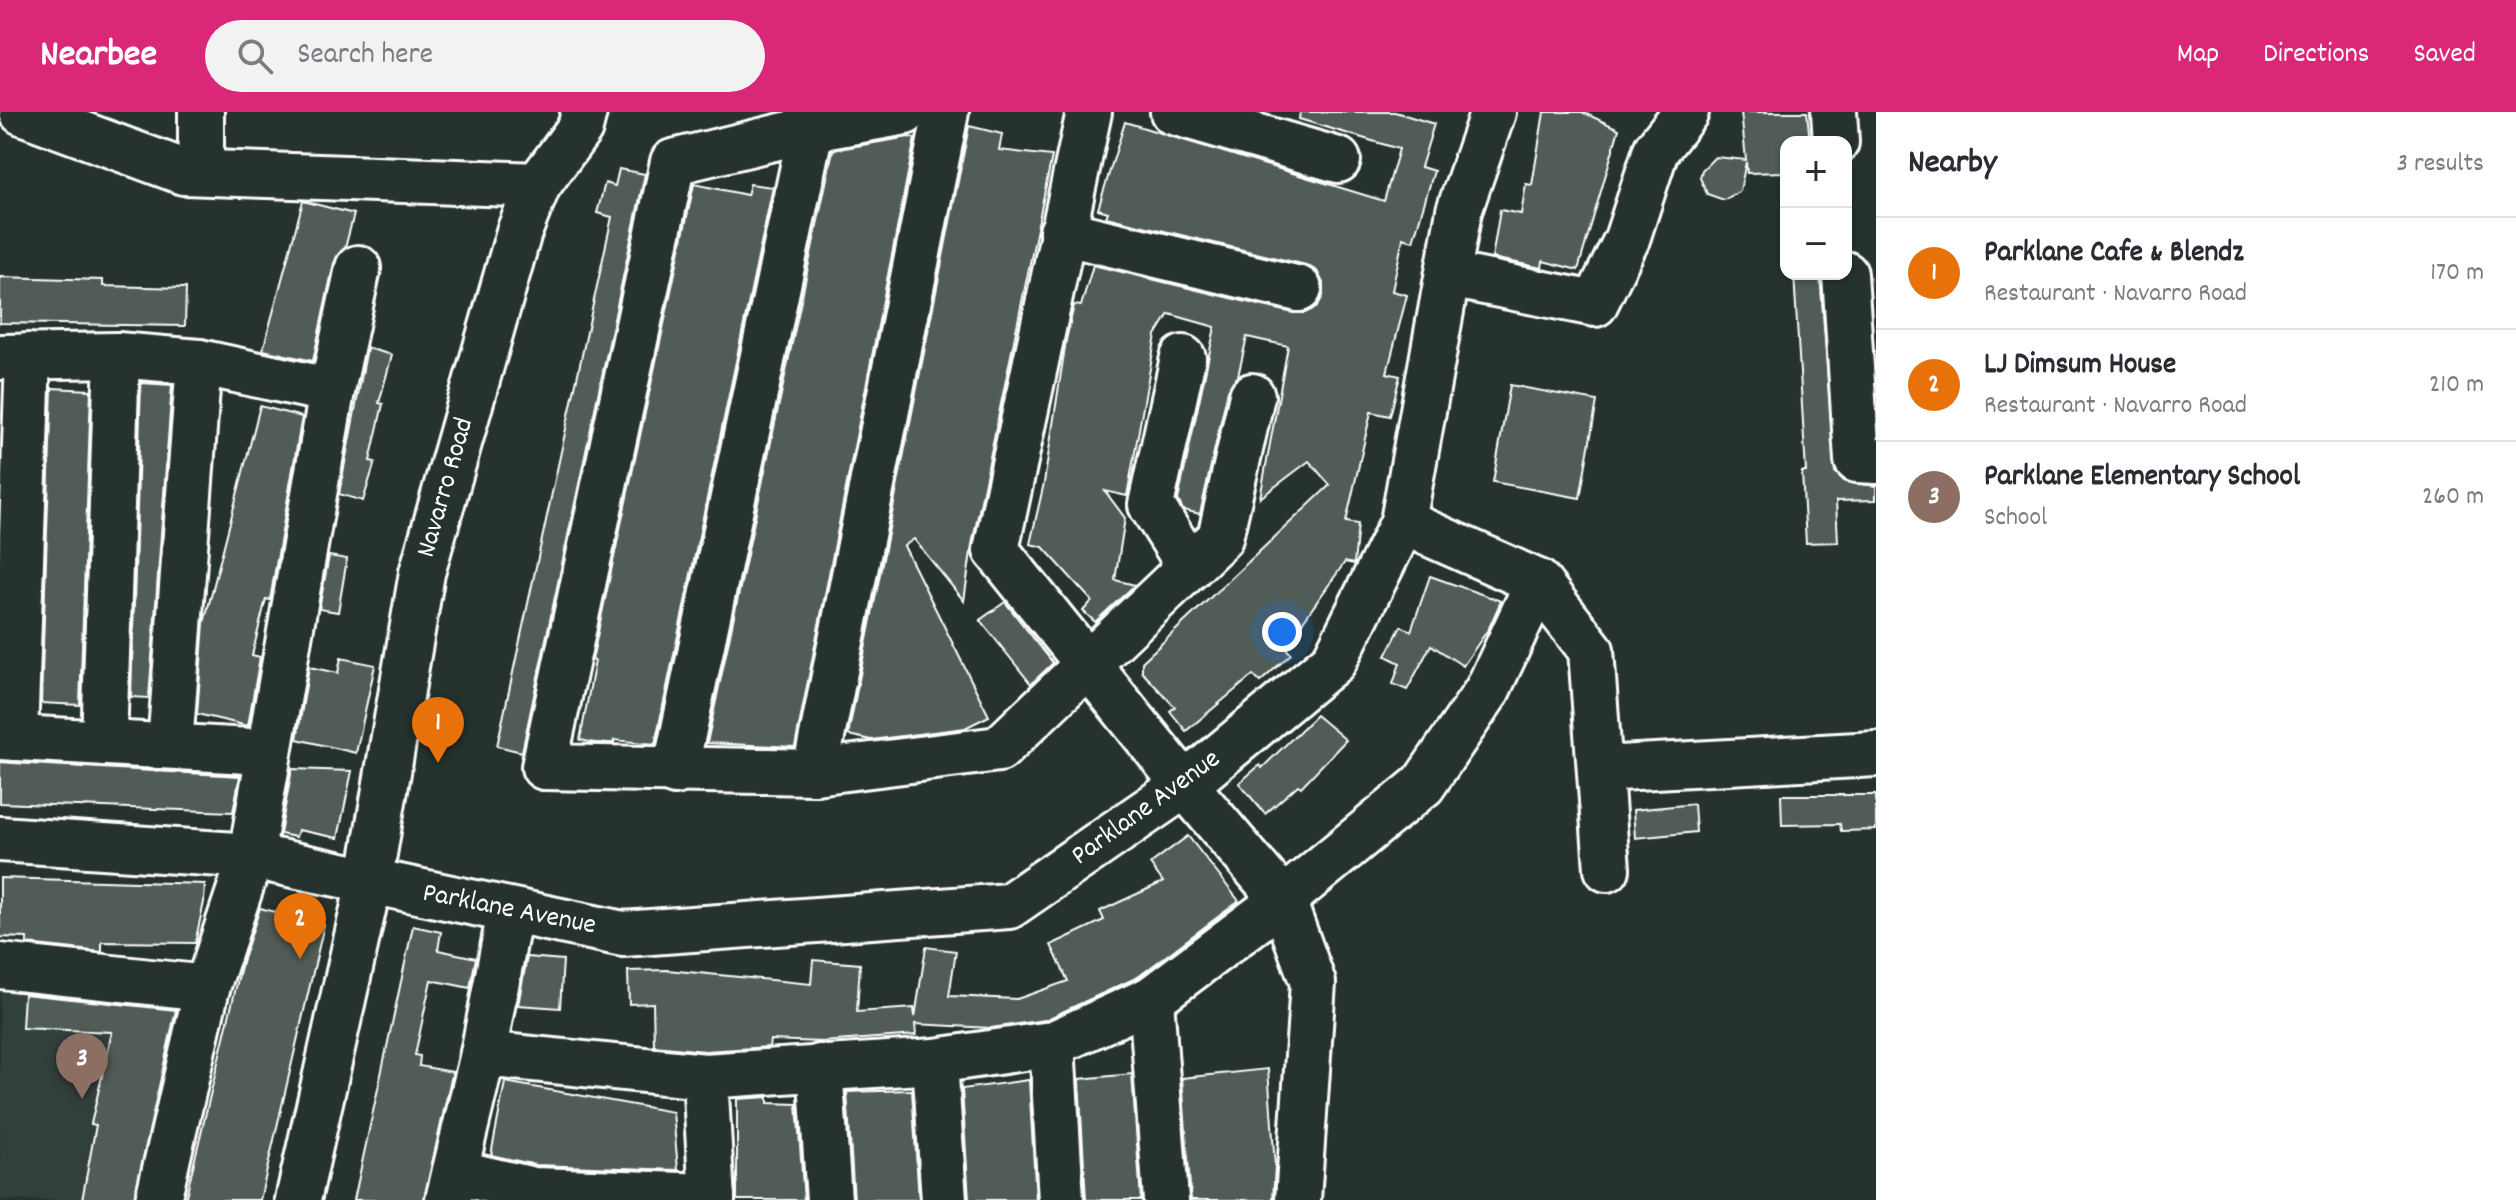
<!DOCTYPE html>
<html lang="en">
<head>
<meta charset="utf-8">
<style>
  body { margin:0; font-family:Dekko,sans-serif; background:#f2f2f3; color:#2b2b33 }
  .controls { position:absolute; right:24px; top:24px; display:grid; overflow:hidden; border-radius:16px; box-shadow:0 2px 6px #0004 }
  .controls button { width:72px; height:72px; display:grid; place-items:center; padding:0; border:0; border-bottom:2px solid #e1e1e2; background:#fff; color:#2b2b33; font:40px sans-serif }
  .you { position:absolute; left:1282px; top:520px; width:28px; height:28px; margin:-20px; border:6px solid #fff; border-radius:50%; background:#1a73e8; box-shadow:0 0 0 12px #1a73e833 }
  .badge { display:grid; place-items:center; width:52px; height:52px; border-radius:50%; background:#db2777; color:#fff; font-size:26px; font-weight:700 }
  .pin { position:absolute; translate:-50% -66px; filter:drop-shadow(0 2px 4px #0008) }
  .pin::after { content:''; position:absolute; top:42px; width:28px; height:24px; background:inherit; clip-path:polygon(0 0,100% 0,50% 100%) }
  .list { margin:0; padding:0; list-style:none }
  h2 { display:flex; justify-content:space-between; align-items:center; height:104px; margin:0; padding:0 32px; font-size:34px }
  h2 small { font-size:26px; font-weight:400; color:#7c7c81 }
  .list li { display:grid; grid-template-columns:52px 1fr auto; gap:24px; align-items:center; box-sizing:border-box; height:112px; padding:0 32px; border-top:2px solid #e1e1e2 }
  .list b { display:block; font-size:30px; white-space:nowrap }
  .list p { margin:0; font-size:26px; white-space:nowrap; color:#7c7c81 }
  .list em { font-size:26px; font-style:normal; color:#7c7c81 }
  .icon { flex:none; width:44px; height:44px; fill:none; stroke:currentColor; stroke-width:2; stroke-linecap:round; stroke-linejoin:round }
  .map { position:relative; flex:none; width:1876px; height:1088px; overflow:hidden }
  header { display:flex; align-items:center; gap:48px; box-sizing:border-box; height:112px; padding:0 40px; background:#db2777; color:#fff }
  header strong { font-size:38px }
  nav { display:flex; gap:44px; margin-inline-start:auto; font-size:28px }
  .search { width:560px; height:72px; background:#f2f2f3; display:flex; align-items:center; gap:20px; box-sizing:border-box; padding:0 28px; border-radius:44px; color:#7c7c81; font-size:30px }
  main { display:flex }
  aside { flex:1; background:#fff }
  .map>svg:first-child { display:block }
</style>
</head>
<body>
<header>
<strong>Nearbee</strong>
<div class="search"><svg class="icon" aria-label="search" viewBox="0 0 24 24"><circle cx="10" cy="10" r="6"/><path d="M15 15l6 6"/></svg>Search here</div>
<nav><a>Map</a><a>Directions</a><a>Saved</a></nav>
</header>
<main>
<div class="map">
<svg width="1876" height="1088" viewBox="0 0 1876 1088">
  <rect width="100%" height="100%" fill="#26332d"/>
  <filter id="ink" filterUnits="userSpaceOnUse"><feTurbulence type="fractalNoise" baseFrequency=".0125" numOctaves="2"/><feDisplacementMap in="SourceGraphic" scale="16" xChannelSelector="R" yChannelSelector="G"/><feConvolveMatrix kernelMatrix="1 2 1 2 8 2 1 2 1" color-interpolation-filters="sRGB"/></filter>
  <g filter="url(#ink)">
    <!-- built -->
    <path fill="#333f3a" d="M0 865 187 886 140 1088H0Z"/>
    <!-- building -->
    <g fill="#515c57" stroke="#fff" stroke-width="2">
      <path d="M1300 0H1395L1434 12 1421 55 1434 59 1413 129 1403 126 1392 179 1407 183 1387 261 1400 264 1390 304 1371 300 1346 410 1358 412 1354 452 1345 450 1285 535 1291 542 1260 570 1253 563 1186 619 1170 599 1175 595 1142 560V550L1330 373 1309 349 1260 386 1288 234 1247 225 1238 264 1228 278 1200 402 1183 398 1178 388 1215 215 1169 202 1156 223 1127 384 1105 379 1125 406 1115 468 1135 473 1095 510 1083 499 1092 489 1043 435 1030 432 1044 371 1066 228 1074 193 1081 194 1093 153 1293 201H1305L1317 195 1323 184V171L1317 159 1306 153 1106 105 1108 100 1098 97 1125 10 1384 89 1399 37 1299 7Z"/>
      <path d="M1544 0H1582L1619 17 1578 158 1543 149 1542 156 1492 146 1500 98 1521 102 1526 72 1532 73Z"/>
      <path d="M1741 0H1807L1810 30H1786V60L1747 61 1746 50 1740 79 1724 88 1707 82 1700 66 1702 58 1715 45 1746 48Z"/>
      <path d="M969 14 1002 22 999 38 1052 44 972 433 964 489 914 427 904 434 989 604 965 616 871 628 848 623Z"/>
      <path d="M909 25 915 26 795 635 707 631 833 38Z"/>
      <path d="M619 57 645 62 522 640 497 634 612 105 597 101 605 71 615 74Z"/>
      <path d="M694 72 747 83 750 72 773 75 655 632 614 628V631H595L580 628 595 549 592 548Z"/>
      <path d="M303 89 354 102 345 136 334 151 313 249 263 238Z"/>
      <path d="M1794 162H1820L1835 360 1845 370 1876 374V388L1836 389 1838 430 1806 431 1802 360H1806Z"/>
      <path d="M0 165 103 168V174L186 176 185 214 0 211Z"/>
      <path d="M367 236 392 243 379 291 383 292 370 349 375 350 363 389 339 382Z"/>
      <path d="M141 271 172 273 149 586 131 585Z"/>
      <path d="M1510 273 1597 289 1580 386 1493 370Z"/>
      <path d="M52 276 91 278 80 593 41 591Z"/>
      <path d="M260 294 302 305 270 488 266 487 252 543 260 545 248 614 197 602 204 511Z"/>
      <path d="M329 444 347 447 338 500 319 497Z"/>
      <path d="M1430 464 1501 489 1489 516 1463 554 1431 533 1407 578 1393 572 1400 551 1386 544 1401 514 1411 519Z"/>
      <path d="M1005 490 1053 551 1031 572 980 508Z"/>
      <path d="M341 546 375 553 356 641 297 627 309 555 338 561Z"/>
      <path d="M1316 603 1346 628 1301 675 1298 673 1265 702 1239 671 1260 653 1262 656Z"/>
      <path d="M0 650 13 651 240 664 233 700 0 691Z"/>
      <path d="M292 657 352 659 338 726 298 718 296 725 280 722Z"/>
      <path d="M1781 683H1876V718L1841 719 1840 712 1782 713Z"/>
      <path d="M1694 692 1696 720 1635 726 1633 698Z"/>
      <path d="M1188 724 1239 789 1138 865 1045 908 991 916 915 912 916 923 822 930 770 928 769 935 705 939 654 934 653 891 629 892 628 859 667 858 811 872 813 848 860 852 857 900 914 896 915 905 926 835 956 839 949 884 1017 887 1068 869 1051 833 1104 808 1100 799 1163 770 1150 752Z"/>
      <path d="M0 766 205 772 204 790 195 831 102 830V840L27 832V826L0 825Z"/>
      <path d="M260 796 324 813 260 1088H185L242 850Z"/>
      <path d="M413 814 441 820 438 838 476 846 470 876 431 868 415 943 420 944 419 954 453 960 450 971 424 1088H354Z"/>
      <path d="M527 845 563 848 560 896 518 893Z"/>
      <path d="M24 882 176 898 134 1088H82L96 1013 91 1012 112 920 22 916Z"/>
      <path d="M1268 957 1275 1054 1273 1088H1191L1182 966Z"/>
      <path d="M1132 962 1141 1088H1086L1079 967Z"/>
      <path d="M1029 968 1036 1088H969L962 977Z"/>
      <path d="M505 970 673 1000 678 1058 536 1053 491 1043Z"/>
      <path d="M912 978 919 1088H854L847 980Z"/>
      <path d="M768 985V991L797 992 804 1088H737V987Z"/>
    </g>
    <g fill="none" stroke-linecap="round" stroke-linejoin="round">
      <defs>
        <g id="minor">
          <path d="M22 0 184 60 538 73"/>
          <path d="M201 0V60"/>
          <path d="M905 0 811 17 673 50 544 655 815 660 999 637 1220 426 1252 284"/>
          <path d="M1089 0 996 438 1185 673 1283 788 1313 871 1298 1088"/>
          <path d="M1173 0 1338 48"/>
          <path d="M1834 0 1836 30"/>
          <path d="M1062 120 1299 177"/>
          <path d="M1845 162 1857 348 1876 349"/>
          <path d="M1449 163 1595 192 1627 127 1656 38 1686 0"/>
          <path d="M0 245 117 243 199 250 332 279"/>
          <path d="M1183 246 1151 393 1190 455"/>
          <path d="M1403 410 1538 470 1591 538 1607 757"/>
          <path d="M0 625 267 640"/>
          <path d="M15 626 28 244"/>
          <path d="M104 631 117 243"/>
          <path d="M170 634 199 250"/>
          <path d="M1600 657 1876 642"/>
          <path d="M675 660 811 17"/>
          <path d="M815 660 946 0"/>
          <path d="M0 727 251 744 623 822 1009 794 1185 673 1334 549 1403 410 1459 99 1493 0"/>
          <path d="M0 854 207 876"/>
          <path d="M1151 887 1166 1088"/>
          <path d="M1052 932 1061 1088"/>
          <path d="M483 942 705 964 935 949 1052 932 1151 887 1283 788 1423 673 1487 579 1538 470"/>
          <path d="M935 949 944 1088"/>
          <path d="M820 955 829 1088"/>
          <path d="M705 964 712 1088"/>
          <path d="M455 1060 533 1078 712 1084"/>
          <path d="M158 1088 207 876 251 744 332 279 358 156"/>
          <path d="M298 1088 369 771 422 461 519 120 538 73 580 16 584 0"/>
          <path d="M448 1088 483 942 510 800"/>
        </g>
      </defs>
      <!-- minor casing -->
      <use href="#minor" stroke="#fff" stroke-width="50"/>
      <!-- minor -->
      <use href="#minor" stroke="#26332d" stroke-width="44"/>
    </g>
  </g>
  <g text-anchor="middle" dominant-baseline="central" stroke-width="7" stroke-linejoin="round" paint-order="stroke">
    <!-- street labels -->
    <g font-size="28" fill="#fff" stroke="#26332d">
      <text transform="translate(447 376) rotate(-74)">Navarro Road</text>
      <text transform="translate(1147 697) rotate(-36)">Parklane Avenue</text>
      <text transform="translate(509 799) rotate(11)">Parklane Avenue</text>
    </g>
  </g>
</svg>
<div class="controls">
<button>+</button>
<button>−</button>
</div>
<div class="you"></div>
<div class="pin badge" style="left:438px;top:651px;background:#e8710a">1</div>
<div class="pin badge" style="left:300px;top:847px;background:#e8710a">2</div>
<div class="pin badge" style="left:82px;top:987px;background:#8d6e63">3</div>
</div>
<aside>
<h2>Nearby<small>3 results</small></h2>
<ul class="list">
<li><span class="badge" style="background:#e8710a">1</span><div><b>Parklane Cafe &amp; Blendz</b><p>Restaurant · Navarro Road</p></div><em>170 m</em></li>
<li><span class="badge" style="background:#e8710a">2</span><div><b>LJ Dimsum House</b><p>Restaurant · Navarro Road</p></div><em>210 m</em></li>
<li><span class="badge" style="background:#8d6e63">3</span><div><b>Parklane Elementary School</b><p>School</p></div><em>260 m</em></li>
</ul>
</aside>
</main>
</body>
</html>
